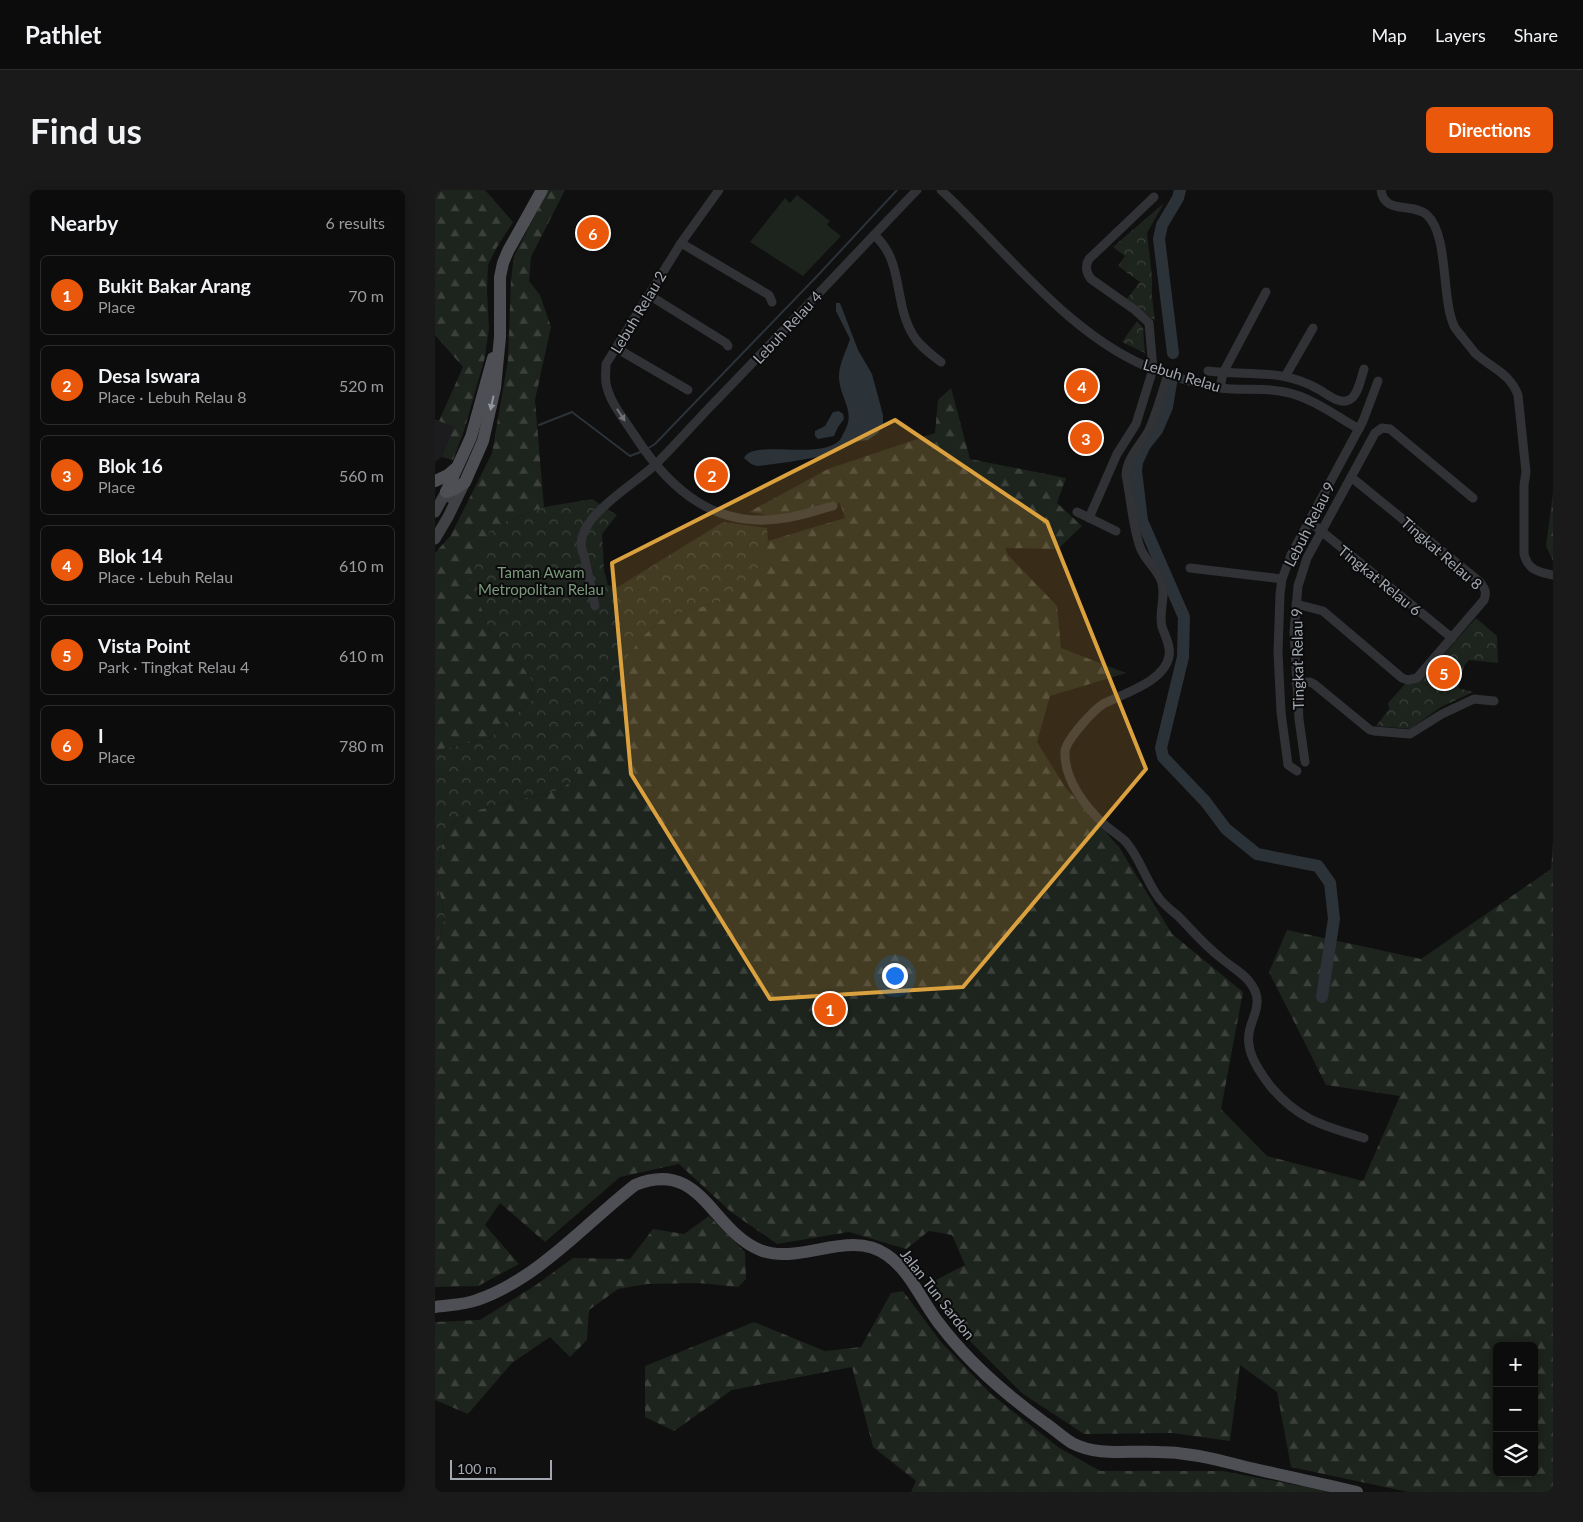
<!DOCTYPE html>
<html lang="en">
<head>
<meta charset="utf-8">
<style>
  body { margin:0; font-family:Lato,sans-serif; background:#1a1a1b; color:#f1f3f6 }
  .controls { position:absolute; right:15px; bottom:15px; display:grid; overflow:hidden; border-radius:8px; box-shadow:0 2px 12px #0003 }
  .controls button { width:45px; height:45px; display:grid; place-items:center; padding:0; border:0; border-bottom:1px solid #2c2c2e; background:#0c0c0d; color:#f1f3f6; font:25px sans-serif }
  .scale { position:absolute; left:15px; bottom:12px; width:102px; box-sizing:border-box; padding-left:5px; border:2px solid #a2a7b0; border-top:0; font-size:14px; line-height:18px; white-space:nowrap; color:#a2a7b0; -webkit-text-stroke:4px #0b0b0c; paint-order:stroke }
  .you { position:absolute; left:459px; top:785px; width:18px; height:18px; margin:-12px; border:4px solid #fff; border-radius:50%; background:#1a73e8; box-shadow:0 0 0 8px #1a73e833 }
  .badge { display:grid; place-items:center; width:32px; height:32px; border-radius:50%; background:#ea580c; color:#fff; font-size:16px; font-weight:700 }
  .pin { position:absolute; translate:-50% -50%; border:2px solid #fff; box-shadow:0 1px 5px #0006 }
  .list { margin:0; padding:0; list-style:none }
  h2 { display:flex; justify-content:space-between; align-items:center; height:65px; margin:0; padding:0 20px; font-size:21px }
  h2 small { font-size:16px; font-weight:400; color:#9a9b9d }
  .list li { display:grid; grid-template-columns:32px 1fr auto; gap:15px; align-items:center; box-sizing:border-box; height:80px; margin:0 10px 10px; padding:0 10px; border:1px solid #2c2c2e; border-radius:8px }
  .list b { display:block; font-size:19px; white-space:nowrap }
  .list p { margin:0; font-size:16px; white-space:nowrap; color:#9a9b9d }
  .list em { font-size:16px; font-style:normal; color:#9a9b9d }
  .icon { flex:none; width:28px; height:28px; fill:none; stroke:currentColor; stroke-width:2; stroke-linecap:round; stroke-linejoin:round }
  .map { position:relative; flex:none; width:1118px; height:1302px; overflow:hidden; border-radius:8px }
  header { display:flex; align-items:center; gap:30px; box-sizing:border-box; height:70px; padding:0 25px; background:#0c0c0d; border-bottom:1px solid #2c2c2e }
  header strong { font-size:24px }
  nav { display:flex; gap:28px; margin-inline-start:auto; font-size:18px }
  .intro { display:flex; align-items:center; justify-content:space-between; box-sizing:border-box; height:120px; padding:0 30px }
  h1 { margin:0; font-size:35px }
  .button { padding:12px 22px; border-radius:8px; background:#ea580c; color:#fff; font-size:18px; font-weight:700 }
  main { display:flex; gap:30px; padding:0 30px }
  aside { flex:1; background:#0c0c0d; border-radius:8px; box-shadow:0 2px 12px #0003 }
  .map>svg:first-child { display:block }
</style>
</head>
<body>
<header>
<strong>Pathlet</strong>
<nav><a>Map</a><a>Layers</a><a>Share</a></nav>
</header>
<div class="intro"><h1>Find us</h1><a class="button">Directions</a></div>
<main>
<aside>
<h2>Nearby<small>6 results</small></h2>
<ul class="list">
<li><span class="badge">1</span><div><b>Bukit Bakar Arang</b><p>Place</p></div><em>70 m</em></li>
<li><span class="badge">2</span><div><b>Desa Iswara</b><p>Place · Lebuh Relau 8</p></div><em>520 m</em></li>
<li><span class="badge">3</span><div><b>Blok 16</b><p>Place</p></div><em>560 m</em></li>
<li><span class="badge">4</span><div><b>Blok 14</b><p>Place · Lebuh Relau</p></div><em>610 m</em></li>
<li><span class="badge">5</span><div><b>Vista Point</b><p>Park · Tingkat Relau 4</p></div><em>610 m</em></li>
<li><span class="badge">6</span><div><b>I</b><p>Place</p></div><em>780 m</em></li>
</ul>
</aside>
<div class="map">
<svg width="1118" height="1302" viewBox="0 0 1118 1302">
  <defs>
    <pattern id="forest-firs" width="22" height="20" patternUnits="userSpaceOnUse" patternTransform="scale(1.25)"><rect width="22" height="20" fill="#1d231d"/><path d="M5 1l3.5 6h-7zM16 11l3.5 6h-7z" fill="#3b403b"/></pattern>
    <pattern id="park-crowns" width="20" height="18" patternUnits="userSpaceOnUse" patternTransform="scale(1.25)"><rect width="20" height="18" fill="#1d231d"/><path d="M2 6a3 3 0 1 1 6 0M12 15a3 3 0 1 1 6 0" fill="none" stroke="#3b403b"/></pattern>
  </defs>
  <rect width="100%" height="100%" fill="#101011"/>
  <!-- built -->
  <path fill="#1c1c1e" d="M0 229 20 237 7 267 0 272Z"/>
  <!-- green -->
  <path fill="#1d231d" d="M362 5 395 31 392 35 406 46 368 86 315 52 350 8 355 13Z"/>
  <!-- forest -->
  <g fill="url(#forest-firs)" fill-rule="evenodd">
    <path d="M0 0H50L78 32 62 57 53 75 52 100 54 138 50 167 29 241 18 270 7 267 19 237 4 231 28 177 0 145Z"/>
    <path d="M113 0H130L96 67 94 91 105 105 116 137 100 210 109 317 68 332 43 373 30 402 45 414 54 439 81 467 98 492 96 512 68 534 56 548 8 559 0 563V363L16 345 57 263 73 170 76 90 79 66Z"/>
    <path d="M516 198 535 269 631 288 622 313 647 336 623 359 570 358 573 365 622 416 626 458 691 483 615 506 602 552 630 597 684 657 737 744 808 802 786 919 832 966 928 991 965 906 891 895 834 782 852 740 986 769 1116 679 1118 650V1302H973L856 1277 842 1202 805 1175 795 1251 737 1243 649 1244 588 1204 516 1132 493 1094 530 1075 517 1045 494 1041 471 1059 414 1042 342 1054 296 1022 244 974 185 987 110 1052 65 1013 50 1035 84 1074 43 1096 0 1097V764L10 727 2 690 7 655 19 631 34 622 124 600 139 589 171 496 206 448 228 428 290 410 323 378 333 351 410 328 405 313 343 327 314 322 393 279 500 243 503 210ZM1062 1156H1099V1283H1062Z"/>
    <path d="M1118 302V371L1111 356Z"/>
    <path d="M274 1026 310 1062 311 1089 303 1097 264 1093 212 1094 183 1099 154 1120 152 1150 135 1167 115 1147 77 1173 33 1224 0 1210V1132L45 1130 101 1095 138 1068 195 1069 218 1039 249 1044Z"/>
    <path d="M468 1101 506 1152 556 1204 623 1257 665 1281H788L897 1302H476L481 1291 438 1257 417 1177 297 1200 239 1241 210 1227V1176L319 1132 390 1161 426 1157 456 1103Z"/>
  </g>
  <!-- park -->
  <g fill="url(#park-crowns)">
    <path d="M729 13 712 43 717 87V106L720 131 692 109 705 92 683 76 690 66 678 57Z"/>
    <path d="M702 131 708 138 710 163 687 152Z"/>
    <path d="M157 309 182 325 167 344 169 380 173 395 183 397 288 332 332 338 333 351 323 378 303 403 290 410 228 428 206 448 171 496 140 589 124 600 34 622 19 631 7 655 2 690 10 727 0 764V563L8 559 56 548 68 534 96 512 98 492 81 467 54 439 45 414 30 402 54 342 68 332 109 317Z"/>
    <path d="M1041 428 1062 446 1063 473 1034 470 1029 476 1023 498 1038 502 1006 517 975 539 941 536 954 519 953 513 971 493H980L985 491Z"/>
  </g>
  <!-- water -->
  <g fill="#2b3238">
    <path d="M401 113H405L423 160 437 184 448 225V235L443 243 433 250 416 252 394 265 354 272 322 276 316 274 309 268C318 249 382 270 404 251 406 249 407 246 408 244 422 222 406 211 404 189 403 175 411 162 415 149L401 121Z"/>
    <path d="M404 221 408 224 409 229 403 237 399 246 383 249 380 246V241L390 236 398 222Z"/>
  </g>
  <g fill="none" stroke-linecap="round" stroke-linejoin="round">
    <!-- stream -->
    <g stroke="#2b3238" stroke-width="2">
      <path d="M104 235 137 222 195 266 208 261"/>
      <path d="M212 259 220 254 385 83 462 0"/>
    </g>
    <!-- river -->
    <g stroke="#2b3238" stroke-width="12">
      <path d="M738 163 724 49 727 35 743 8 745 0"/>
      <path d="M736 193 732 217 722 240 710 255 702 272 701 281 707 331 749 427 748 467 726 558 728 567 770 611 791 639 822 664 883 676 895 693 899 729 887 807"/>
    </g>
    <!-- minor -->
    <g stroke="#313235" stroke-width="9">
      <path d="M284 0 246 53 171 174C171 180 170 187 171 193 174 212 190 230 200 246 235 300 281 340 350 328 366 326 382 320 398 316"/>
      <path d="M506 0C571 60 635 148 720 180 740 187 764 195 785 198 807 201 829 197 850 202 876 207 901 226 924 239"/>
      <path d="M946 0C949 25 978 12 992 25 1014 45 1006 107 1019 136 1021 140 1025 144 1028 148 1032 153 1036 158 1040 163 1056 178 1075 183 1083 205L1091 282 1089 295V364C1093 380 1103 382 1118 385"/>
      <path d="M439 45C469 70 458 112 478 145 484 156 496 164 506 172"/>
      <path d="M246 53 334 105 337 112"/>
      <path d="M214 105 291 153 293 156"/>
      <path d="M181 158 253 200"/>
      <path d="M773 181C813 186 846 178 883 199 891 203 904 215 914 210 923 206 926 188 929 179"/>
      <path d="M733 184C727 203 722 222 714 240 706 255 692 267 691 285 696 308 697 334 705 357 709 369 721 378 726 390 732 405 723 422 727 437 730 446 736 456 734 466 730 491 690 503 670 513 660 518 630 551 630 562 629 590 651 618 671 636 677 641 685 646 691 652 705 668 711 691 724 708 729 715 736 720 743 726 757 740 770 756 786 768 795 776 805 781 813 790 835 816 810 829 814 855 816 870 827 885 836 897 864 930 889 936 929 948"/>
      <path d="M851 185 878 138"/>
      <path d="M785 198 788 183 831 102"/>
      <path d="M642 322 681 341"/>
      <path d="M654 328 682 264 701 234 718 179 714 133 700 120 656 89C651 83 650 75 654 69L719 7"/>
      <path d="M874 331 1017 448"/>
      <path d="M755 378 847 389"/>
      <path d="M861 414 888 421 967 488 973 490 982 488 1049 410C1052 402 1050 399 1045 392L916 287"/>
      <path d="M160 416 149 365C131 332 201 294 221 274 239 256 256 237 273 219 343 147 412 73 482 0"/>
      <path d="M861 493 875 492 879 494 935 540 939 541 975 544 1007 524 1039 509 1059 511"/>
      <path d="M870 572 864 529 859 442 863 396 872 368 940 243 947 238 955 239 1038 308"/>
      <path d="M862 581 853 575 846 522 843 462 845 404 847 389 856 365 928 231 943 191"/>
    </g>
    <!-- secondary -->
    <g stroke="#3f4145" stroke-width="11">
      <path d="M0 322 11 302 16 308"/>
      <path d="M0 349 13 327 30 292"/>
    </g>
    <!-- primary -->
    <g stroke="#4e4f54" stroke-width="12">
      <path d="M0 291 13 285 21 278"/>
      <path d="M11 302 20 299 30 292 48 251 60 198 65 147V87L68 73 73 61 107 0"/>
      <path d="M11 302 36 247 58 168"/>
      <path d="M0 1117C13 1115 29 1115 42 1110 103 1089 150 1034 200 995 266 968 276 1040 325 1060 365 1076 414 1038 452 1065 475 1081 487 1111 503 1132 532 1171 570 1204 610 1233 619 1239 627 1247 637 1253 663 1267 695 1260 724 1262 735 1262 746 1263 757 1265 774 1267 790 1272 807 1276 845 1285 883 1293 922 1302"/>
    </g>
  </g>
  <!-- one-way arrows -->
  <defs><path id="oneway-solid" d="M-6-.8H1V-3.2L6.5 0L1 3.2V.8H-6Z" transform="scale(1.25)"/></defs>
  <use fill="#91959e" href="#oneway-solid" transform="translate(57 213) rotate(102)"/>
  <use fill="#6f7279" href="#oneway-solid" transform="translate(186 225) rotate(57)"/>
  <!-- marked area -->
  <path fill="#daa13e" fill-opacity="0.2" stroke="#daa13e" stroke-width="4" stroke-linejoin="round" d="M460 230 612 332 711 579 528 797 335 809 196 584 177 373Z"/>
  <g text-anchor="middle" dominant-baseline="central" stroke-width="4" stroke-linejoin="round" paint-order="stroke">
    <!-- street labels -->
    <g font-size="15" fill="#a2a7b0" stroke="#0b0b0c">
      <text transform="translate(203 122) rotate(-59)">Lebuh Relau 2</text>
      <text transform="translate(352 137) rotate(-47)">Lebuh Relau 4</text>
      <text transform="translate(747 185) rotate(17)">Lebuh Relau</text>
      <text transform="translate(874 334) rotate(-63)">Lebuh Relau 9</text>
      <text transform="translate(1007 363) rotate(41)">Tingkat Relau 8</text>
      <text transform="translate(945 390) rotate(39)">Tingkat Relau 6</text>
      <text transform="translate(862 469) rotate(-91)">Tingkat Relau 9</text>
      <text transform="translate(503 1104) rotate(52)">Jalan Tun Sardon</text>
    </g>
    <!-- park labels -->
    <g font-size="15" fill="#7b997c" stroke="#0b0b0c">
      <text x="106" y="382">Taman Awam<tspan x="106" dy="17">Metropolitan Relau</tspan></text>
    </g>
  </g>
</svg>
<div class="controls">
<button>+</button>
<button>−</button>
<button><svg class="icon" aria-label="layers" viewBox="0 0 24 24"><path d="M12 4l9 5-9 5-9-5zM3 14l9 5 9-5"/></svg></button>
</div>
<div class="scale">100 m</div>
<div class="you"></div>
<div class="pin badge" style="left:395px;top:819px">1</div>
<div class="pin badge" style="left:277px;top:285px">2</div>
<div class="pin badge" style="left:651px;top:248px">3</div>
<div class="pin badge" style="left:647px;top:196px">4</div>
<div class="pin badge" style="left:1009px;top:483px">5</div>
<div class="pin badge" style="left:158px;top:43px">6</div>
</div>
</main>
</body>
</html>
